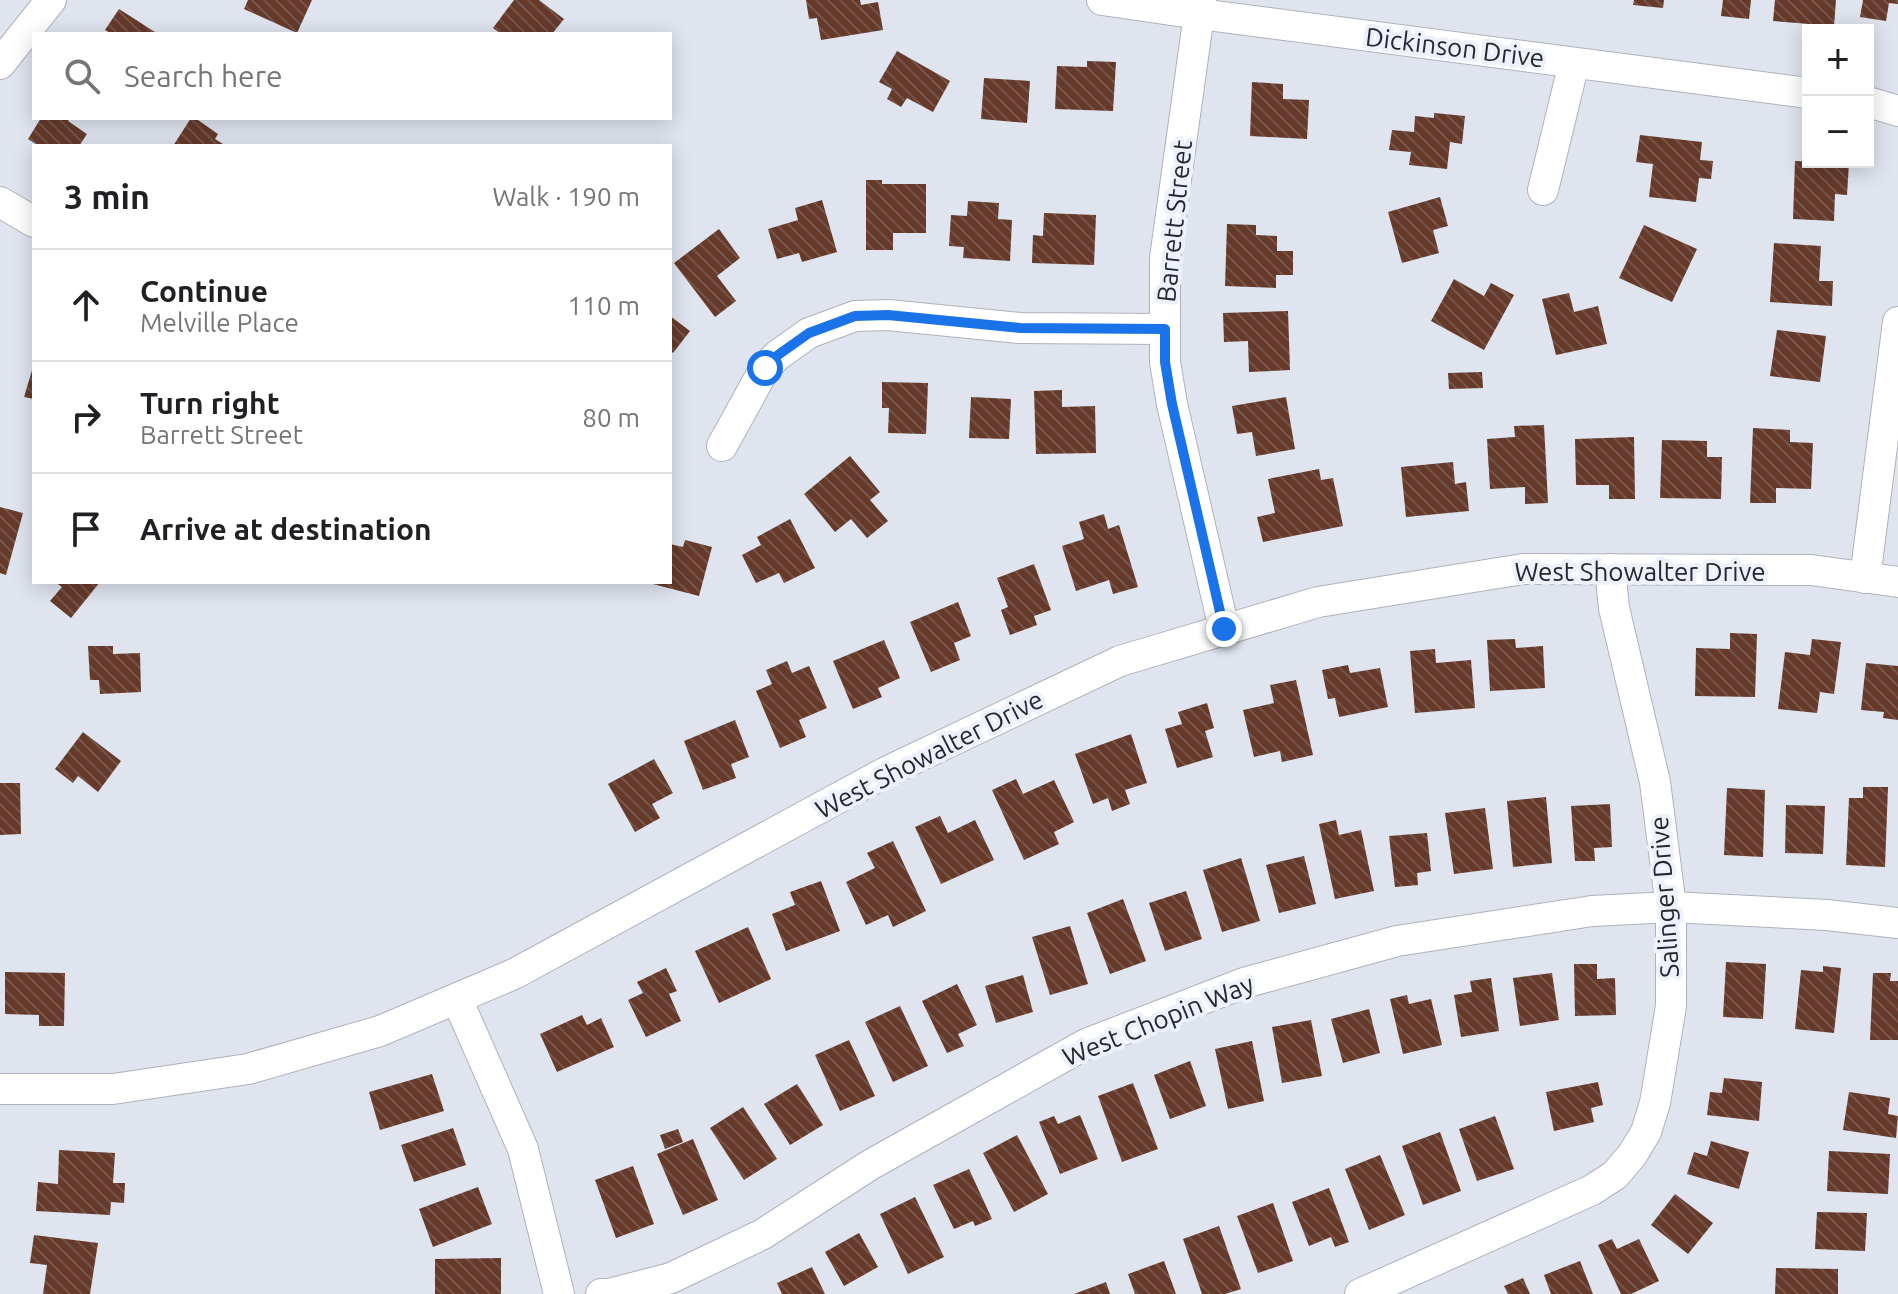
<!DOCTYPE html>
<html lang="en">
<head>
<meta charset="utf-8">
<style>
  body { margin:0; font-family:Ubuntu,sans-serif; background:#f2f2f2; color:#202124 }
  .controls { position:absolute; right:24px; top:24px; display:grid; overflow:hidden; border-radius:0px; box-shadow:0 4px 20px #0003 }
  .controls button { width:72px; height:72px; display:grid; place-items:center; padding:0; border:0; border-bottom:2px solid #e0e0e0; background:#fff; color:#202124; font:40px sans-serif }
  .stop { position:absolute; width:24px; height:24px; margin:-18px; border:6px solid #1a73e8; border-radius:50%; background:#fff }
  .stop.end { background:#1a73e8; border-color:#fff; box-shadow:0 2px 8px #0008 }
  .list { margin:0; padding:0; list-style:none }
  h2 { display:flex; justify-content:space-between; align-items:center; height:104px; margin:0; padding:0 32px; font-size:34px }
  h2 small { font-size:26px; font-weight:400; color:#757577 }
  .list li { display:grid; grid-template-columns:52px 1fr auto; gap:24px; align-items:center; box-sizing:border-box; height:112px; padding:0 32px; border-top:2px solid #e0e0e0 }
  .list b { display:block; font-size:30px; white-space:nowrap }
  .list p { margin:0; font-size:26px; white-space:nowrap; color:#757577 }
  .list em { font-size:26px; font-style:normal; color:#757577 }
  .icon { flex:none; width:44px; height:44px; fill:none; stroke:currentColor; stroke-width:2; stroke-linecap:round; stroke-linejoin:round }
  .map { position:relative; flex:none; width:1898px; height:1294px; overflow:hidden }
  .search { position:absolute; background:#fff; box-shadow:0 4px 20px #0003; left:32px; top:32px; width:640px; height:88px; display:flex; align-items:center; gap:20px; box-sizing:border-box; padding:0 28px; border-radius:0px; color:#757577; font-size:30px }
  .panel { position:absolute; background:#fff; box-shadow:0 4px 20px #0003; left:32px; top:144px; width:640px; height:440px; border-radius:0px }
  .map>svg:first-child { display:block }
</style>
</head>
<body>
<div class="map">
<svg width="1898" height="1294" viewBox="0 0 1898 1294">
  <defs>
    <pattern id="building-back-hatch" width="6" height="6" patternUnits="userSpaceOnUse" patternTransform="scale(2)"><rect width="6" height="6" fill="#653a2b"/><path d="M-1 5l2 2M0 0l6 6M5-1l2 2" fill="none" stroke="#775449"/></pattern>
  </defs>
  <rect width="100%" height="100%" fill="#dfe4ef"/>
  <!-- building -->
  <g fill="url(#building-back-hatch)">
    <path d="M248 0H312L297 33 244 9Z"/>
    <path d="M514 0H539L564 19 552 34H501L493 28Z"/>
    <path d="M806 0H860L861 5 878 2 883 30 821 40 817 18 809 19Z"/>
    <path d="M1634 0H1664L1663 8 1633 5Z"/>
    <path d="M1723 0H1751L1749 19 1721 16Z"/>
    <path d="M1775 0H1836L1834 26 1773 21Z"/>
    <path d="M1863 0H1898V4L1889 3 1886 21 1860 17Z"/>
    <path d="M119 9 158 34H112L105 30Z"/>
    <path d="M897 51 950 81 933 112 907 98 901 107 887 99 892 89 879 82Z"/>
    <path d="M1087 61 1116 62 1113 111 1055 109 1057 66 1087 67Z"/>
    <path d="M984 78 1030 81 1027 123 981 119Z"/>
    <path d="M1252 82 1283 84V99L1309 100 1307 139 1250 136Z"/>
    <path d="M1434 113 1465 116 1462 144 1450 142 1447 169 1409 165 1411 152 1389 150 1392 130 1414 132 1415 116 1434 118Z"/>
    <path d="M41 118H70L68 121 87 134 79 146H39L28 139Z"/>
    <path d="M191 118H195L218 134 215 139 226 146H173Z"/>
    <path d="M1640 135 1702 142 1700 160 1713 161 1711 179 1699 178 1696 202 1649 197 1653 164 1636 162Z"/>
    <path d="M1795 161 1849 163 1847 195 1835 194 1834 221 1793 219Z"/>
    <path d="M866 180H882V184H926V233H893V250H866Z"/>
    <path d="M1440 197 1448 226 1433 230 1439 253 1402 263 1388 212Z"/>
    <path d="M822 200 837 252 802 262 799 253 777 259 768 229 798 220 795 208Z"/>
    <path d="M968 201 999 203 998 219 1012 220 1010 261 963 258 964 247 949 246 951 215 967 216Z"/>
    <path d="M1044 213 1096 215 1094 265 1032 263 1033 235 1043 236Z"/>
    <path d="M1227 224 1256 225V235L1277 236V251H1293V275H1276V288L1225 286Z"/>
    <path d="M1644 225 1697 249 1672 302 1619 278Z"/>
    <path d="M719 229 740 258 717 276 736 301 715 317 674 263Z"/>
    <path d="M1774 243 1821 246 1819 281H1833L1832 306 1770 302Z"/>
    <path d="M1454 279 1484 296 1491 283 1514 295 1484 350 1431 321Z"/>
    <path d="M1569 293 1574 312 1598 306 1607 344 1556 355 1542 299Z"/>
    <path d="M1288 311 1290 370 1249 372 1248 341 1224 342 1223 313Z"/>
    <path d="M670 316 690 331 673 353 670 350Z"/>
    <path d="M1777 330 1826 336 1820 382 1770 376Z"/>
    <path d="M33 367H34V399L24 397Z"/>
    <path d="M1482 372 1483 388 1449 389 1448 373Z"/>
    <path d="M882 382 928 383 926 434 888 433 889 408H882Z"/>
    <path d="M1062 390V407L1095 406 1096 453 1036 454 1034 391Z"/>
    <path d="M971 397 1011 399 1009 439 969 438Z"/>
    <path d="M1286 397 1295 449 1256 456 1252 432 1237 434 1232 406Z"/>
    <path d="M1544 425 1548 503 1525 504V487L1490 489 1487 439 1515 437 1514 426Z"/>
    <path d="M1753 428 1790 430V442L1813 443 1811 489 1776 488V503H1750Z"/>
    <path d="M1634 437 1635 499H1609V485H1576L1575 439Z"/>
    <path d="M1662 440 1707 441V457H1722L1721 499 1660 498Z"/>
    <path d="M850 456 880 492 870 500 888 521 867 538 851 519 835 532 804 494Z"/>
    <path d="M1453 462 1455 484 1466 482 1469 511 1406 517 1401 467Z"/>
    <path d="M1319 469 1321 480 1333 478 1343 526 1263 542 1257 517 1275 513 1268 479Z"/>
    <path d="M0 507 23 513 6 575 0 573Z"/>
    <path d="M1104 514 1108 529 1119 525 1138 587 1113 594 1109 580 1076 591 1062 546 1084 539 1079 522Z"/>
    <path d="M790 519 815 568 784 583 779 573 756 583 742 555 761 545 757 537Z"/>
    <path d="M685 540 712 547 699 596 649 583 670 582V544L683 547Z"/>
    <path d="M1034 564 1051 610 1034 616 1037 625 1010 635 1001 610 1008 607 997 578Z"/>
    <path d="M55 582H100L71 618 50 601 62 587Z"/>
    <path d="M958 602 971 636 954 643 960 660 931 672 910 622Z"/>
    <path d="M1730 633 1757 634 1755 697 1695 696 1696 648 1730 649Z"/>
    <path d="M1515 639 1516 648 1543 646 1545 688 1490 691 1487 640Z"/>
    <path d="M1812 639 1841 642 1834 694 1820 692 1817 713 1778 709 1785 652 1810 655Z"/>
    <path d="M884 640 900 678 878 688 882 697 853 709 833 661Z"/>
    <path d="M88 646H113V654L140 653 141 692 100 694 99 680H90Z"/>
    <path d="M1435 649 1436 663 1471 660 1475 708 1415 713 1410 651Z"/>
    <path d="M787 661 792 673 809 666 827 708 799 720 806 737 780 748 756 691 772 684 766 670Z"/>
    <path d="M1866 663 1898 666V720L1883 718 1884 712 1861 710Z"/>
    <path d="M1348 665 1350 673 1380 668 1388 707 1339 717 1335 698 1328 699 1322 670Z"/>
    <path d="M1296 680 1313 755 1282 762 1280 751 1254 757 1243 710 1274 703 1270 685Z"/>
    <path d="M1207 703 1214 728 1205 731 1213 757 1177 768 1165 729 1182 724 1178 712Z"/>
    <path d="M735 720 749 757 731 764 736 778 703 790 684 741Z"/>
    <path d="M83 732 121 761 98 792 78 776 73 783 55 769Z"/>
    <path d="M1131 734 1147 783 1125 790 1130 804 1112 811 1108 798 1093 804 1075 754Z"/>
    <path d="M654 759 673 793 652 804 660 818 635 832 608 784Z"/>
    <path d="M1016 779 1023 794 1054 780 1074 822 1054 832 1059 844 1024 860 992 790Z"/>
    <path d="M0 783H20L21 834 0 835Z"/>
    <path d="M1863 787H1888L1885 867 1846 865 1849 798H1863Z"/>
    <path d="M1727 788 1765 790 1763 857 1724 855Z"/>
    <path d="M1546 797 1552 863 1513 867 1507 801Z"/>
    <path d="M1610 804 1612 847 1594 848 1595 861H1575L1571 806Z"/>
    <path d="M1786 805 1825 806 1823 854 1785 853Z"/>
    <path d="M1485 808 1493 869 1454 874 1445 813Z"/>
    <path d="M940 816 948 833 975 820 994 860 941 884 915 827Z"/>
    <path d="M1336 820 1339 835 1361 830 1374 891 1335 899 1319 824Z"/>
    <path d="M1427 833 1431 871 1417 873 1418 885 1395 887 1389 836Z"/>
    <path d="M893 841 926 911 893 927 888 915 866 925 846 882 875 868 867 853Z"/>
    <path d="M1304 856 1316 904 1279 913 1266 865Z"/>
    <path d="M1241 858 1260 921 1222 932 1203 870Z"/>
    <path d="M821 881 840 931 786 951 772 914 795 905 790 892Z"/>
    <path d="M1186 891 1202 939 1165 951 1149 903Z"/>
    <path d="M1123 899 1146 961 1110 974 1087 913Z"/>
    <path d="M1070 926 1088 984 1050 995 1032 937Z"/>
    <path d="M748 927 771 979 719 1003 695 951Z"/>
    <path d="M1726 962 1766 964 1763 1019 1723 1017Z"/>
    <path d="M1574 964H1597V979L1615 978 1616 1015 1575 1016Z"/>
    <path d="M1823 966 1841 968 1834 1033 1795 1029 1801 970 1823 972Z"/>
    <path d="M666 968 677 991 669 994 681 1021 646 1037 628 1000 643 993 637 982Z"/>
    <path d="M5 972 65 973 64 1026H39V1015L5 1014Z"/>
    <path d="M1552 973 1559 1020 1520 1026 1513 978Z"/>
    <path d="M1873 973H1891L1890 981H1898V1040H1870Z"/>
    <path d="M1023 975 1033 1012 996 1023 985 986Z"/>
    <path d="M1491 978 1499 1031 1461 1037 1454 995 1472 992 1470 981Z"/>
    <path d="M957 984 977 1025 958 1034 964 1046 947 1053 922 1001Z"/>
    <path d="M1407 995 1409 1004 1431 999 1442 1045 1403 1054 1390 999Z"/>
    <path d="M900 1006 928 1066 893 1082 865 1022Z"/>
    <path d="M1369 1009 1380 1053 1343 1063 1331 1019Z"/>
    <path d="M582 1015 587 1025 601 1018 614 1047 557 1072 540 1034Z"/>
    <path d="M1311 1020 1322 1076 1282 1083 1272 1027Z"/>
    <path d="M849 1040 875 1096 840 1111 815 1055Z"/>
    <path d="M1252 1041 1264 1101 1228 1109 1215 1049Z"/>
    <path d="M1190 1061 1206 1106 1170 1119 1154 1075Z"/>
    <path d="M432 1074 444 1111 380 1130 369 1092Z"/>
    <path d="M1724 1078 1762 1082 1759 1121 1707 1115 1710 1092 1722 1093Z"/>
    <path d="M1598 1082 1603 1105 1591 1108 1594 1122 1554 1131 1546 1092Z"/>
    <path d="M1133 1083 1158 1149 1122 1162 1098 1096Z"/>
    <path d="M797 1084 823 1125 790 1145 764 1104Z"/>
    <path d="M1849 1092 1890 1098 1888 1114 1898 1116 1896 1138 1843 1130Z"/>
    <path d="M743 1107 777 1159 744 1180 710 1128Z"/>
    <path d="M1080 1115 1098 1159 1060 1174 1039 1122 1054 1116 1058 1124Z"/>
    <path d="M1495 1116 1514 1169 1477 1181 1459 1129Z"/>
    <path d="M453 1128 466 1165 414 1182 401 1145Z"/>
    <path d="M678 1129 683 1142 665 1149 660 1135Z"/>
    <path d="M1440 1132 1461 1191 1423 1205 1402 1146Z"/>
    <path d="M1017 1135 1048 1194 1014 1212 983 1153Z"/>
    <path d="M693 1139 718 1200 683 1215 657 1154Z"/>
    <path d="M1711 1141 1749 1152 1739 1189 1687 1174 1694 1152 1707 1156Z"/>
    <path d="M59 1150 115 1153 113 1183H125L124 1203 111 1202 110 1215 36 1211 38 1182 58 1184Z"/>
    <path d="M1829 1151 1890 1154 1888 1194 1827 1191Z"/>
    <path d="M1380 1155 1405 1215 1369 1230 1345 1169Z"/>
    <path d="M633 1166 654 1224 616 1238 595 1180Z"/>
    <path d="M969 1169 992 1219 975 1226 973 1221 954 1229 933 1185Z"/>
    <path d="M478 1187 492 1224 433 1247 419 1209Z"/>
    <path d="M1329 1188 1349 1242 1335 1247 1331 1237 1309 1246 1292 1202Z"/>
    <path d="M1675 1194 1713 1223 1688 1254 1651 1225Z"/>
    <path d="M915 1197 944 1257 908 1274 880 1214Z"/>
    <path d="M1273 1203 1293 1261 1258 1273 1237 1216Z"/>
    <path d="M1817 1212 1867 1213 1865 1251 1815 1249Z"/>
    <path d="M1219 1226 1241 1289 1225 1294H1202L1183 1239Z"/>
    <path d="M859 1233 878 1267 844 1286 825 1252Z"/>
    <path d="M34 1235 98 1243 90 1294H43L47 1265 30 1263Z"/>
    <path d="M1612 1239 1617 1249 1639 1239 1659 1281 1631 1294H1621L1598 1245Z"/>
    <path d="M501 1258V1294H435V1259Z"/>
    <path d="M1164 1261 1176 1294H1135L1128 1274Z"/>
    <path d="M1580 1261 1593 1294H1551L1544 1275Z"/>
    <path d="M812 1267 825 1294H782L777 1283Z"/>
    <path d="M1776 1268 1838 1269V1294H1775Z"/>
    <path d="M1523 1278 1530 1294H1508L1504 1286Z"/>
    <path d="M1106 1282 1110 1294H1074Z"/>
  </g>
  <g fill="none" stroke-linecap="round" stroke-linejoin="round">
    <defs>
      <g id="street">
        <path d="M1102 0 1199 14 1808 93"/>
        <path d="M1201 0 1165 258V362L1172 404 1224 629"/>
        <path d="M0 64 51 0"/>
        <path d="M1868 102 1898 111"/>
        <path d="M1543 190 1574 63"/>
        <path d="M0 202 34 222"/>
        <path d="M722 446 765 368 778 355 809 333 855 316 888 315 1020 328 1165 329"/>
        <path d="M1865 578 1898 322"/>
        <path d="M457 999 523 1149 559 1294"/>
        <path d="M0 1089H113L248 1069 380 1031 514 974 886 772 1120 661 1318 602 1523 569 1811 570 1898 582"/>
        <path d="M601 1294H609L671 1278 763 1234 870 1165 1086 1044 1244 983 1397 941 1592 911 1671 907 1827 915 1898 923"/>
        <path d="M1360 1294 1592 1190 1615 1175 1632 1155 1646 1132 1655 1103 1671 1006V907L1655 782 1614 608 1610 569"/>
      </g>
    </defs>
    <!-- street casing -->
    <use href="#street" stroke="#aeb2bd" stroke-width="32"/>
    <!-- street -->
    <use href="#street" stroke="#fff" stroke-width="30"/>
  </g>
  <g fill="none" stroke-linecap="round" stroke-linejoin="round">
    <!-- route -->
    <path stroke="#1a73e8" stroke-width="10" d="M765 368 778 355 809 333 855 316 888 315 1020 328 1165 329V362L1172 404 1224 629"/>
  </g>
  <g text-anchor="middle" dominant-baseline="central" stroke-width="8" stroke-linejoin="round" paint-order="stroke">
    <!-- street labels -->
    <g font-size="26" fill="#26282c" stroke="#ecf1fc">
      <text transform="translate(1455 47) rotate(7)">Dickinson Drive</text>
      <text transform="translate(1174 221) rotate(-84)">Barrett Street</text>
      <text x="1640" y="571">West Showalter Drive</text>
      <text transform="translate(929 754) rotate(-27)">West Showalter Drive</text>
      <text transform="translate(1664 897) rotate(-94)">Salinger Drive</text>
      <text transform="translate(1158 1020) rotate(-22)">West Chopin Way</text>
    </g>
  </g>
</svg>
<div class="controls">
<button>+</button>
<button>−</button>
</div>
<div class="stop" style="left:765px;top:368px"></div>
<div class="stop end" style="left:1224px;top:629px"></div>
<div class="search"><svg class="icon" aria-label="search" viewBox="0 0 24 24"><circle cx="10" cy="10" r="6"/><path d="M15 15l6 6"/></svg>Search here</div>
<section class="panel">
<h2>3 min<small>Walk · 190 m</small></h2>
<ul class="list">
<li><svg class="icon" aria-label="ahead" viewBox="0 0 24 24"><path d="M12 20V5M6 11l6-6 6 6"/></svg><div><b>Continue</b><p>Melville Place</p></div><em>110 m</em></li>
<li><svg class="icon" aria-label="right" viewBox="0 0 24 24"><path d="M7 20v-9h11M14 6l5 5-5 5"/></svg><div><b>Turn right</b><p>Barrett Street</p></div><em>80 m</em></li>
<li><svg class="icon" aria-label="arrive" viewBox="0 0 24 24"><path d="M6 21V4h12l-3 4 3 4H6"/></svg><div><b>Arrive at destination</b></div></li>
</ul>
</section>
</div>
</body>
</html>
